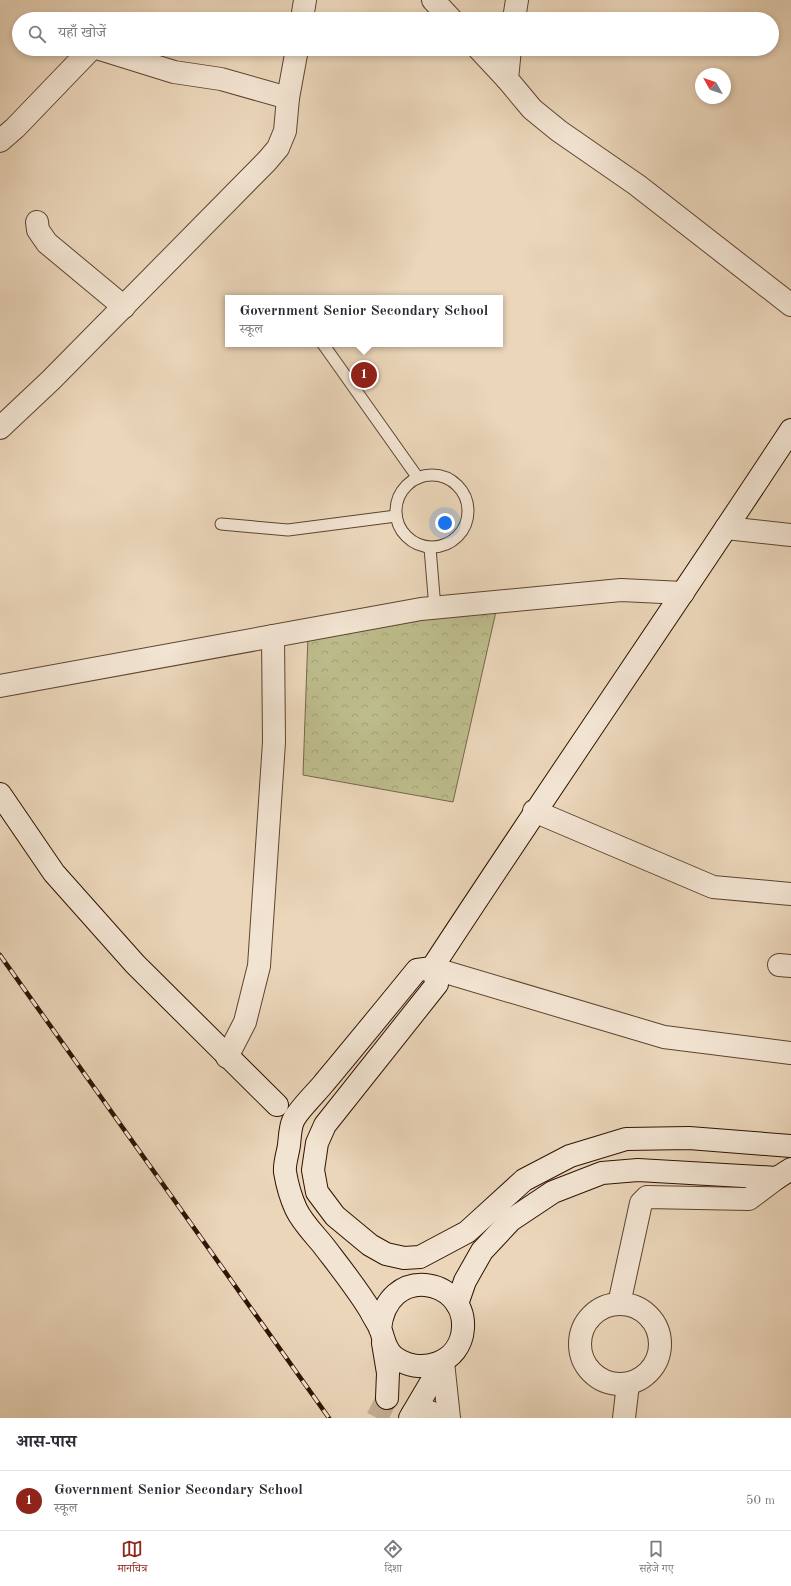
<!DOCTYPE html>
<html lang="hi">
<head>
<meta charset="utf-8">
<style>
  body { margin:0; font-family:"Old Standard TT","Noto Serif Devanagari",serif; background:#f7f7f7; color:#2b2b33 }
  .compass { position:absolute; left:695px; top:68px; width:36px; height:36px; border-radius:50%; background:#fff; box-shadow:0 2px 6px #0003; rotate:310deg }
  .you { position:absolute; left:445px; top:523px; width:14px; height:14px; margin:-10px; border:3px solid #fff; border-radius:50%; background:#1a73e8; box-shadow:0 0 0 6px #1a73e833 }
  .badge { display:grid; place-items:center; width:26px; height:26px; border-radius:50%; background:#8f2418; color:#fff; font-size:13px; font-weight:700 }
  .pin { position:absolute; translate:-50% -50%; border:2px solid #fff; box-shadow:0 1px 4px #0006 }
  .popup { position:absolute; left:225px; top:295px; width:278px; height:52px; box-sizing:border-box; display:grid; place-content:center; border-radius:0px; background:#fff; filter:drop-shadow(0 1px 3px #0005); font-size:13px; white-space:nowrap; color:#7c7c81 }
  .popup b { font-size:15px; color:#2b2b33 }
  .popup::after { content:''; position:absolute; left:50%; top:100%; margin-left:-8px; border:8px solid transparent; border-top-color:#fff }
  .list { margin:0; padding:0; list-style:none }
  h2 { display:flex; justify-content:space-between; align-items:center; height:52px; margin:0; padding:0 16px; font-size:17px }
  h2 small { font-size:13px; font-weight:400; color:#7c7c81 }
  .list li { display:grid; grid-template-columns:26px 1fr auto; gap:12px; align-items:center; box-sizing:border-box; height:60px; padding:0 16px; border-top:1px solid #e1e1e2 }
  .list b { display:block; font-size:15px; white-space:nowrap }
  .list p { margin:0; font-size:13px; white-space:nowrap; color:#7c7c81 }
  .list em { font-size:13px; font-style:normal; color:#7c7c81 }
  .icon { flex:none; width:22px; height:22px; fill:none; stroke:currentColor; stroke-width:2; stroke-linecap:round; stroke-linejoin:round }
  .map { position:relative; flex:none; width:791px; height:1418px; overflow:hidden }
  .search { position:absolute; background:#fff; box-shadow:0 2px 6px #0003; left:12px; right:12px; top:12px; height:44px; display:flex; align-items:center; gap:10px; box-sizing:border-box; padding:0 14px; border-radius:22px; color:#7c7c81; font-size:15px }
  .sheet { height:112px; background:#fff }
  nav { display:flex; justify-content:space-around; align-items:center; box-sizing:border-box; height:56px; border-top:1px solid #e1e1e2; background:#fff; font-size:11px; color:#7c7c81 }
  nav a { display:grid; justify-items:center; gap:2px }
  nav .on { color:#8f2418 }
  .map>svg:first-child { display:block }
</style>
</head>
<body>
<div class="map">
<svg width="791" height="1418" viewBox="0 0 791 1418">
  <defs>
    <pattern id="park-crowns" width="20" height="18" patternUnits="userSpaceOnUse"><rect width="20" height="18" fill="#bdbc8c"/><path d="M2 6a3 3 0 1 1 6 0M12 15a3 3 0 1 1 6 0" fill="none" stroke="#a3a177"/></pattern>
  </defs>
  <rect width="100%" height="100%" fill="#ebd6ba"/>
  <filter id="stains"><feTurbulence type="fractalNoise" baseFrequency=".005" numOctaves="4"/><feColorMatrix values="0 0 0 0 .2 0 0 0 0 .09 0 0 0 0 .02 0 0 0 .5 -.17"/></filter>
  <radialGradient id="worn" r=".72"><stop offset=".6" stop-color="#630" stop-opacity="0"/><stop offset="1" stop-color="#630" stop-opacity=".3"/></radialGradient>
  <!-- park -->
  <path fill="url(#park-crowns)" stroke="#766847" d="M497 607 453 802 303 775 308 635Z"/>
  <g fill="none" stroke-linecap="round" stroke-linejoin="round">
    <!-- secondary-tunnel -->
    <path stroke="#c5af95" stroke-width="22" stroke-dasharray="22 11" stroke-linecap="butt" d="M377 1418 387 1398"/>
    <defs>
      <g id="lane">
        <path d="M323 344 418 478"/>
        <circle cx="432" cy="511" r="36"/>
        <path d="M221 524 288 530 396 516"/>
        <path d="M430 548 435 608"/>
      </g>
      <g id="street">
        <path d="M433 0 451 19"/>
        <path d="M302 19 305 0"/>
        <path d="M514 19 517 0"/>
        <path d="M100 49 174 72 221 79 288 98"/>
        <path d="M479 49 507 79"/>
        <path d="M510 49 507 79 532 109 559 131 637 185 791 305"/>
        <path d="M0 141 15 128 91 49"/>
        <path d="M37 222 38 230 47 243 124 307"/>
        <path d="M0 428 51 380 267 161 278 148 285 131 288 98 297 49"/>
        <path d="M726 528 791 535"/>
        <path d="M0 686 421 609 621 590 683 593"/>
        <path d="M534 811 713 887 791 894"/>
        <path d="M779 965 791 966"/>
        <path d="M432 968 664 1037 791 1053"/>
        <path d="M227 1057 245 1022 259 966 274 742 273 636"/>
        <path d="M619 1304 641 1203 647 1197 749 1199 777 1178"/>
        <circle cx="620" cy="1344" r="40"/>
        <path d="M443 1362 449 1418"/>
        <path d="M624 1418 628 1384"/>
      </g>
      <g id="secondary">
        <path d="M0 794 54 873 135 964 277 1105"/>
        <path d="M432 968 437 984 325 1125 317 1143 313 1170 317 1192 335 1216 370 1245 386 1254 404 1258 420 1257 467 1232 524 1180 570 1156 626 1139 689 1138 791 1146"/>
        <path d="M457 1304 465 1281 482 1251 511 1220 553 1192 602 1173 638 1170 777 1178 791 1169"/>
        <path d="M380 1329C387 1263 466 1278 463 1328 461 1364 419 1377 393 1356 384 1348 384 1338 380 1328 377 1322 373 1316 370 1310 356 1287 339 1266 323 1245 314 1234 302 1222 296 1209 291 1198 287 1184 285 1172 284 1164 288 1153 289 1145 290 1137 290 1128 293 1121 297 1111 317 1092 324 1083 355 1046 386 1008 417 970L432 968C550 787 673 610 791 430"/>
        <path d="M383 1343 388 1373 387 1398"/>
        <path d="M413 1413 430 1412 441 1418"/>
        <path d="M410 1418 443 1362"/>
      </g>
    </defs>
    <!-- lane casing -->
    <use href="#lane" stroke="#5e4430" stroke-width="13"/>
    <!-- street casing -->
    <use href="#street" stroke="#5e4430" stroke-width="24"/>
    <!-- secondary casing -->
    <use href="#secondary" stroke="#2f1302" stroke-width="24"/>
    <!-- lane -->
    <use href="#lane" stroke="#f2e4d2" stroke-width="11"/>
    <!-- street -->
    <use href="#street" stroke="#f2e4d2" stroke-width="22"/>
    <!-- secondary -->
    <use href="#secondary" stroke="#f2e4d2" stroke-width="22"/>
    <defs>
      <path id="rail" d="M0 955 329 1418"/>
    </defs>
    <!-- rail casing -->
    <use href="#rail" stroke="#2f1302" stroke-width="4.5"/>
    <!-- rail -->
    <use href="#rail" stroke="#f2e4d2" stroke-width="3" stroke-dasharray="9" stroke-linecap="butt"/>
  </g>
  <rect width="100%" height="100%" filter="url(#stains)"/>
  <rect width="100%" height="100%" fill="url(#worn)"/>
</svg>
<svg class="compass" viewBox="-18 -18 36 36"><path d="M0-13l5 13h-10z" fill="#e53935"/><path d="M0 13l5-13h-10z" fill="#7c7c81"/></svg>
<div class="you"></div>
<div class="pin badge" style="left:364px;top:375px">1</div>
<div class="popup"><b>Government Senior Secondary School</b>स्कूल</div>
<div class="search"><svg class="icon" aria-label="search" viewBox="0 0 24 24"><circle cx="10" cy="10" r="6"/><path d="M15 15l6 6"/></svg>यहाँ खोजें</div>
</div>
<section class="sheet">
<h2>आस-पास<small></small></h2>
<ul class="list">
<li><span class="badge">1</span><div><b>Government Senior Secondary School</b><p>स्कूल</p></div><em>50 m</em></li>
</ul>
</section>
<nav>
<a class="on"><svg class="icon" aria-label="map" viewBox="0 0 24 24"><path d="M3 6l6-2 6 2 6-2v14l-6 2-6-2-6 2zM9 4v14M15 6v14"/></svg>मानचित्र</a>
<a><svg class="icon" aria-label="directions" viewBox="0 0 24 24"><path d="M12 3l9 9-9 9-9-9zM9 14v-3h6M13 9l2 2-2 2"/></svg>दिशा</a>
<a><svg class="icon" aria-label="saved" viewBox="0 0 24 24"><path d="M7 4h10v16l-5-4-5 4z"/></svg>सहेजे गए</a>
</nav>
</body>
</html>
